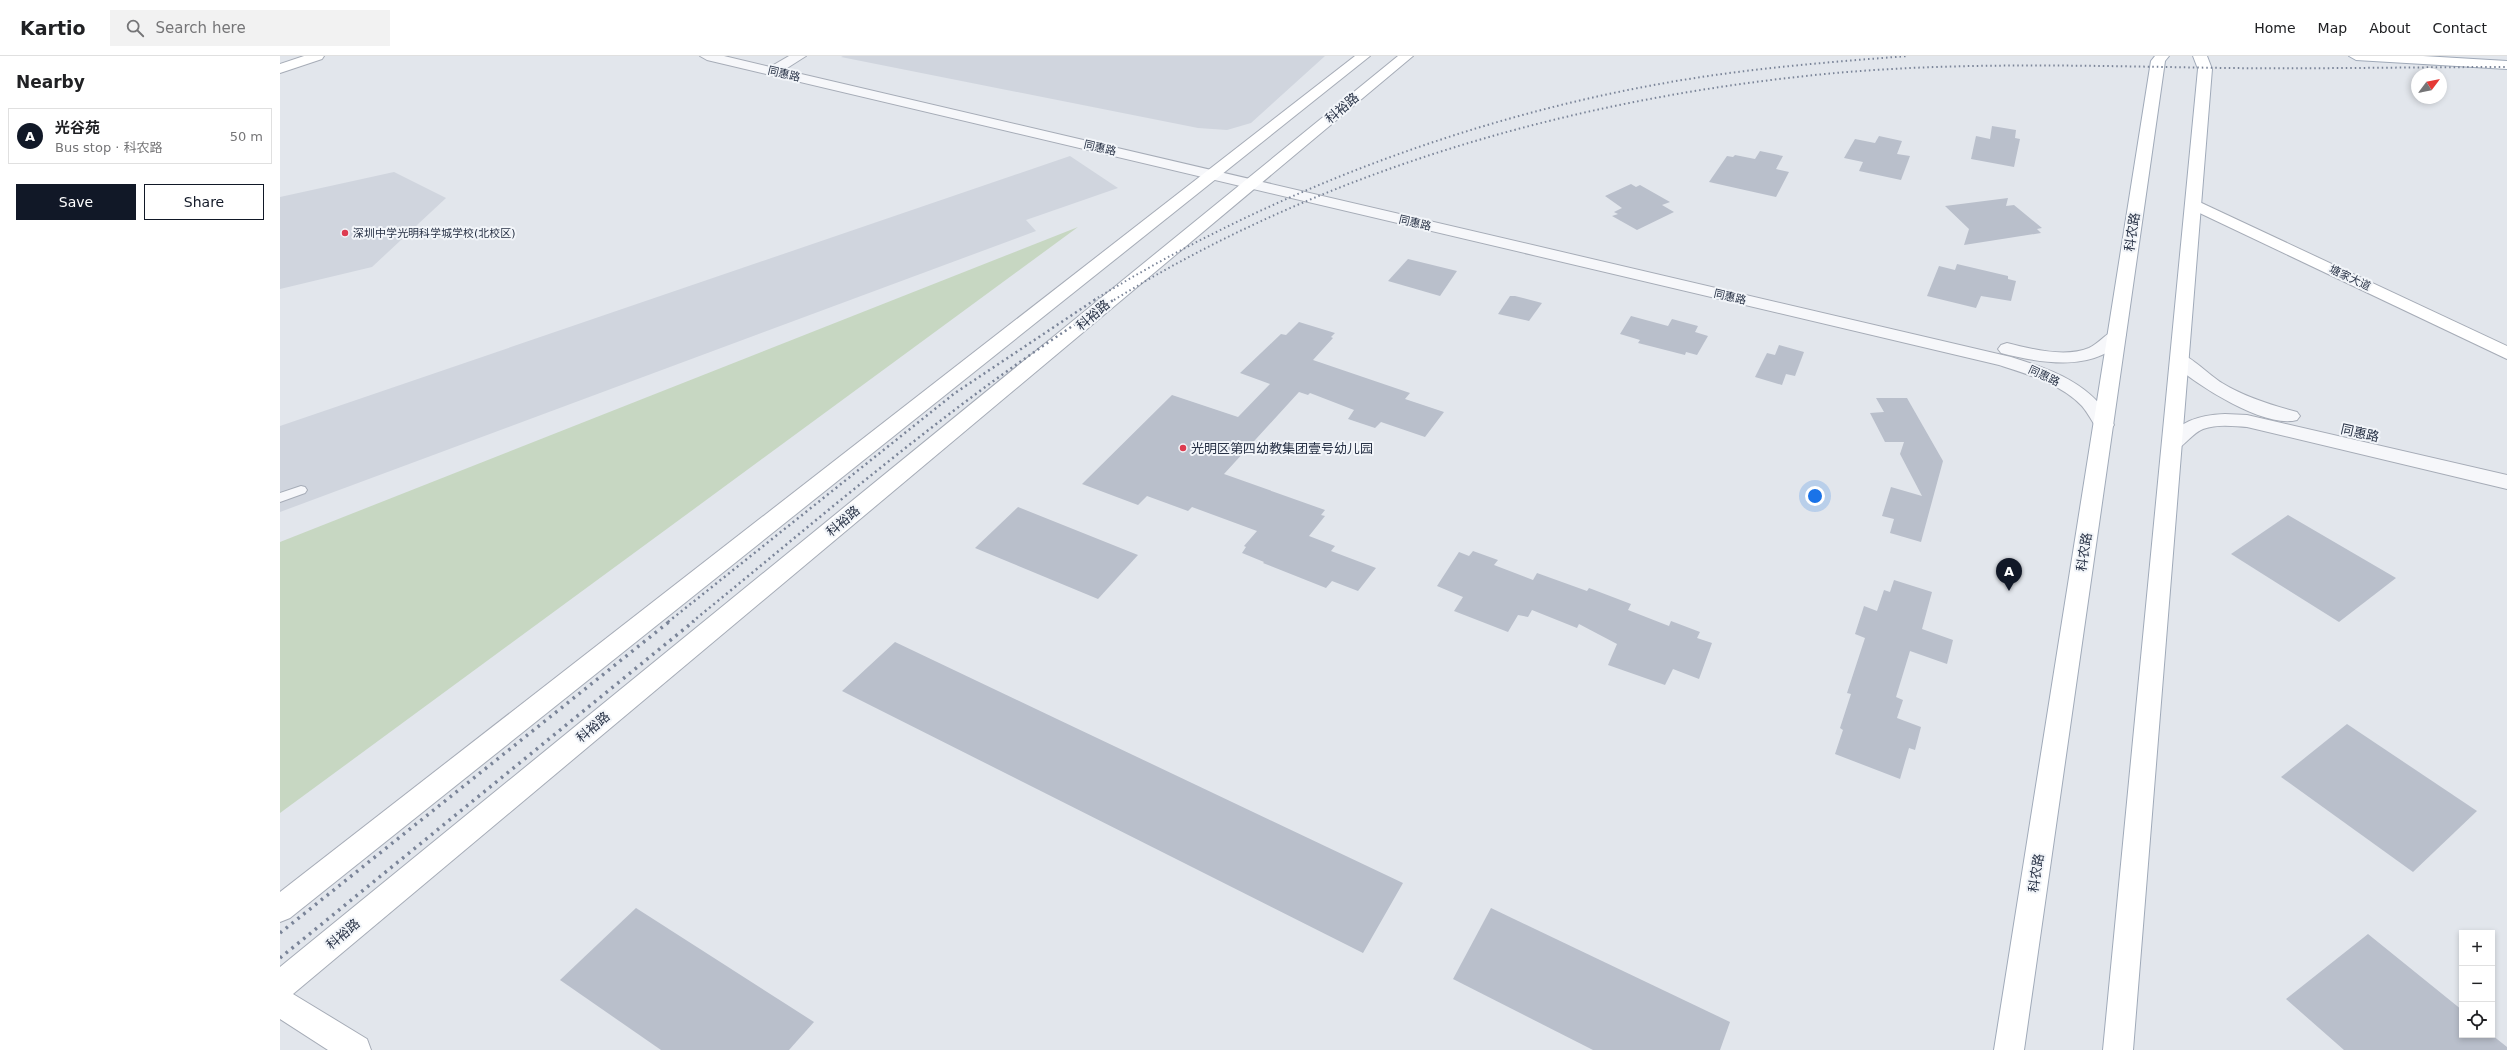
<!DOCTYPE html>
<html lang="en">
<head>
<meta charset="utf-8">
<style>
  body { margin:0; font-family:"DejaVu Sans","Noto Sans SC",sans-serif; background:#f2f2f2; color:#202124 }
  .controls { position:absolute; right:12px; bottom:12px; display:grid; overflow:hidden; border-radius:0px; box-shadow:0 2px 6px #0003 }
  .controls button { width:36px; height:36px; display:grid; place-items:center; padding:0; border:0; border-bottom:1px solid #e0e0e0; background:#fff; color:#202124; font:20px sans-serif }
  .compass { position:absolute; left:2131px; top:12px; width:36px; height:36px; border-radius:50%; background:#fff; box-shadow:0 2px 6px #0003; rotate:58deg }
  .you { position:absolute; left:1535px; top:440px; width:14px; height:14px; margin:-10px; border:3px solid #fff; border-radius:50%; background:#1a73e8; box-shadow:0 0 0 6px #1a73e833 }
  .badge { display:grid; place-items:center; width:26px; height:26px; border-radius:50%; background:#111827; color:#fff; font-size:13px; font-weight:700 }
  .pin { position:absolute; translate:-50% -33px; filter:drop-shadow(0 1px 2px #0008) }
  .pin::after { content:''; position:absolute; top:21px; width:14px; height:12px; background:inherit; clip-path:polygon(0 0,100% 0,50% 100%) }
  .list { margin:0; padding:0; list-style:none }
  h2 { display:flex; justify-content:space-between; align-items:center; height:52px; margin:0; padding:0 16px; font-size:17px }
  h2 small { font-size:13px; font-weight:400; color:#757577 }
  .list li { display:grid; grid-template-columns:26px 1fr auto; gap:12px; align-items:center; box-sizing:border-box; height:56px; margin:0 8px 8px; padding:0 8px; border:1px solid #e0e0e0; border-radius:0px }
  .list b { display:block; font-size:15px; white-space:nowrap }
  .list p { margin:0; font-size:13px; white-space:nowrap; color:#757577 }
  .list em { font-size:13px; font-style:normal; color:#757577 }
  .actions { display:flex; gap:8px; padding:12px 16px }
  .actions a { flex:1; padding:9px 0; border:1px solid #111827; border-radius:0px; text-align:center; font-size:14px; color:#111827 }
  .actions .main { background:#111827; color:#fff }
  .icon { flex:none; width:22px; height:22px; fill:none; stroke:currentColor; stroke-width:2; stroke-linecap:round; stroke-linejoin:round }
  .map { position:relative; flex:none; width:2227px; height:994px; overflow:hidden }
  header { display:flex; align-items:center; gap:24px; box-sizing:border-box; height:56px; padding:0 20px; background:#fff; border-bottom:1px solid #e0e0e0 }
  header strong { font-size:19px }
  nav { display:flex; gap:22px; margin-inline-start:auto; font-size:14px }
  .search { width:280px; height:36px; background:#f2f2f2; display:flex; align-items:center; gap:10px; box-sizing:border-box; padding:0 14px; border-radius:0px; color:#757577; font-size:15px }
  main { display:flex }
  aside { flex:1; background:#fff }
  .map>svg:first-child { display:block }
</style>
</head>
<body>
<header>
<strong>Kartio</strong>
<div class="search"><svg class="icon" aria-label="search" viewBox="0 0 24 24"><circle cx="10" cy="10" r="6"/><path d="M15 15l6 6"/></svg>Search here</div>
<nav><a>Home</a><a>Map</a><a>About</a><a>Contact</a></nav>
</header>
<main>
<aside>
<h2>Nearby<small></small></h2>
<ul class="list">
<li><span class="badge">A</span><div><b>光谷苑</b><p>Bus stop · 科农路</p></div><em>50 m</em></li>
</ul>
<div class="actions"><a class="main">Save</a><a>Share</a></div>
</aside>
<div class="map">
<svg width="2227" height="994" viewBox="0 0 2227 994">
  <rect width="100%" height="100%" fill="#e2e6ec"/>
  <!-- built -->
  <g fill="#d0d5de">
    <path d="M563 0H1045L971 67 947 74 918 72 561 1Z"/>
    <path d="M790 100 838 132 746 164 756 175 0 456V370Z"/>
    <path d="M114 116 166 142 92 211 0 233V141Z"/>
  </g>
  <!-- green -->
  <path fill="#c7d7c2" d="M798 171 0 757V486Z"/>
  <!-- building -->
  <g fill="#b9bfcb">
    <path d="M1712 70 1736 74 1735 82 1740 83 1734 111 1691 103 1696 80 1710 83Z"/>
    <path d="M1599 80 1622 85 1617 98 1630 100 1621 124 1579 115 1583 106 1564 102 1575 83 1595 87Z"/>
    <path d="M1480 95 1503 100 1496 113 1509 116 1496 141 1429 126 1447 100 1453 101 1455 99 1475 103Z"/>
    <path d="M1351 128 1356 131 1360 129 1390 146 1382 149 1394 156 1357 174 1332 160 1338 158 1334 156 1342 152 1325 140Z"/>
    <path d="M1728 142 1726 150 1734 149 1762 172 1757 173 1761 177 1684 189 1689 173 1665 150Z"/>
    <path d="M1128 203 1177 215 1160 240 1108 225Z"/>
    <path d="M1677 208 1728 220V223L1736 225 1731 245 1701 240 1696 252 1647 240 1659 210 1675 214Z"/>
    <path d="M1230 240H1235L1262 247 1249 265 1218 258Z"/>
    <path d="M1351 260 1388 270 1392 263 1418 270 1415 276 1428 280 1417 299 1406 296 1405 299 1358 287 1360 284 1340 278Z"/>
    <path d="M1019 266 1055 277 1051 281 1053 282 1033 304 1130 337 1125 343 1164 356 1145 381 1101 366 1095 372 1068 363 1074 354 1030 337 1028 339 1019 336 944 418 1045 454 1041 459 1045 460 1029 480 1055 490 1051 495 1096 512 1078 535 1052 525 1046 532 983 507 984 506 962 497 966 491 964 490 977 475 912 451 908 455 867 440 858 449 802 428 892 339 958 361 990 328 960 317 1001 278 1006 279Z"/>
    <path d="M1499 289 1524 296 1515 320 1506 318 1502 329 1475 321 1487 297 1495 299Z"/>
    <path d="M1596 342H1627L1663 405 1641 486 1610 477 1614 463 1602 460 1611 431 1642 440 1620 398 1624 386H1605L1590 357 1604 356Z"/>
    <path d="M738 451 858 499 818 543 695 492Z"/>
    <path d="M2008 459 2116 522 2059 566 1951 498Z"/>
    <path d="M1193 495 1218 504 1214 509 1253 524 1257 517 1307 535 1309 532 1351 548 1348 554 1389 570 1391 565 1420 576 1417 582 1432 587 1419 623 1393 613 1385 629 1328 609 1337 588 1299 568 1297 572 1252 554 1248 561 1238 559 1228 576 1174 555 1183 541 1157 530 1179 496 1189 500Z"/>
    <path d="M1614 524 1652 536 1642 573 1673 584 1667 608 1630 595 1616 641 1623 644 1617 662 1641 671 1635 694 1629 692 1620 723 1555 698 1563 674 1560 672 1571 638 1567 637 1585 582 1575 578 1584 550 1597 555 1604 534 1610 536Z"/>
    <path d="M615 586 777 663 1123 827 1083 897 562 635Z"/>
    <path d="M2067 668 2197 755 2133 816 2001 721Z"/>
    <path d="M356 852 534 966 509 994H381L280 924Z"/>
    <path d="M1211 852 1450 966 1440 994H1313L1173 923Z"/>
    <path d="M2088 878 2182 954V979H2212L2227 991V994H2064L2006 943Z"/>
  </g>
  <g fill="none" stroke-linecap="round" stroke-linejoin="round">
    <defs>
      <path id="lane" d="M21 430 25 431 27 434 25 437 0 446V437Z"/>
      <g id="street">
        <path d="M420 0H444L490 11 509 0H526L504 14 1731 301C1773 314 1813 328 1834 369L1831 373 1824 375 1817 373C1812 365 1808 357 1802 350 1781 328 1747 318 1719 309L427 4Z"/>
        <path d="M1837 274 1843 275 1846 279C1819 318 1760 307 1721 297L1718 293 1721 289 1727 287C1751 293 1785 302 1809 292 1820 287 1826 276 1837 274Z"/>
        <path d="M1899 297C1912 301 1929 319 1942 327 1965 341 1991 349 2017 356L2020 360 2017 364C1985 373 1916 329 1892 307L1890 303 1892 299Z"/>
        <path d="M1945 358 1967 359 2227 419V433L1967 371C1953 370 1937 368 1923 373 1908 379 1902 398 1885 394L1882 389C1897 366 1918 359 1945 358Z"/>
      </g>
      <g id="secondary">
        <path d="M24 0H44L42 3 0 17V8Z"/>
        <path d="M1075 0H1090L10 862 0 866V836Z"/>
        <path d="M1118 0H1133L13 938 87 983 91 994H48L0 963V911Z"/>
        <path d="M1913 143 2227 290V303L1907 151 1905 148 1907 145Z"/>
      </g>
      <g id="primary">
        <path d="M1875 0H1889L1885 5 1744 994H1714L1871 5Z"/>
        <path d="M1913 0H1927L1932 13 1853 994H1823L1918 13Z"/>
        <path d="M2069 0H2143L2227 5V13L2076 4Z"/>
      </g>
    </defs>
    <!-- lane casing -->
    <use href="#lane" stroke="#a6acb7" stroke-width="2"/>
    <!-- street casing -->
    <use href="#street" stroke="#a6acb7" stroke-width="2"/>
    <!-- secondary casing -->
    <use href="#secondary" stroke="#a6acb7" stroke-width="2"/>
    <!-- primary casing -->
    <use href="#primary" stroke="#a0aab9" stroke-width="2"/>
    <!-- lane -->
    <use href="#lane" fill="#f6f7fa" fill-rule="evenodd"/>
    <!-- street -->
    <use href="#street" fill="#f6f7fa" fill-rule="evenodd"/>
    <!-- secondary -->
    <use href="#secondary" fill="#fff" fill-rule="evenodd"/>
    <!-- primary -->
    <use href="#primary" fill="#fff" fill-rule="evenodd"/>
    <!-- rail-far2 -->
    <g stroke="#7a8498" stroke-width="2" stroke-dasharray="1.5 3" stroke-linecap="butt">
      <path d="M814 244C1001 129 1218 50 1435 19 1499 10 1563 5 1628 0"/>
      <path d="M834 244C1044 114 1291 44 1535 19 1671 5 1809 10 1946 12 2040 13 2133 11 2227 11"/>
    </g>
    <!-- rail-far1 -->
    <g stroke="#7a8498" stroke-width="2.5" stroke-dasharray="2 3.5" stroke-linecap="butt">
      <path d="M388 566 675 337 816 243"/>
      <path d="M412 566C550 454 684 336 835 243"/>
    </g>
    <!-- rail -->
    <g stroke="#7a8498" stroke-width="3.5" stroke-dasharray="2.5 5" stroke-linecap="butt">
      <path d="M0 877 390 565"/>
      <path d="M0 902 414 565"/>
    </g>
  </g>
  <!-- markers -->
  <g fill="#dd3b50" stroke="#f2f5f9" stroke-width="1.5">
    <circle cx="65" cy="177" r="4"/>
    <circle cx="903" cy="392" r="4"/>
  </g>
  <g text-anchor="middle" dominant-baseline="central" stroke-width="4" stroke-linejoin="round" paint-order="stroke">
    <!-- far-street labels -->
    <g font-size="11" fill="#283246" stroke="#f2f5f9">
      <text transform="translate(504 18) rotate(13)">同惠路</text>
      <text transform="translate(820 92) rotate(13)">同惠路</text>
      <text transform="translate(1135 167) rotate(13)">同惠路</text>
      <text transform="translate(2070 222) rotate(25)">塘家大道</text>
      <text transform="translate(1450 241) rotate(13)">同惠路</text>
      <text transform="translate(1764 320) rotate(25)">同惠路</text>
    </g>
    <!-- far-poi labels -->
    <g font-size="11" fill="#283246" stroke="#f2f5f9" text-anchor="start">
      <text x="73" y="177">深圳中学光明科学城学校(北校区)</text>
    </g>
    <!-- street labels -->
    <g font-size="13" fill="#283246" stroke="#f2f5f9">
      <text transform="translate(1062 52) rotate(-40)">科裕路</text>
      <text transform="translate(1852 176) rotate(-81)">科农路</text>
      <text transform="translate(813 259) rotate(-40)">科裕路</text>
      <text transform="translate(2080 377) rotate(13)">同惠路</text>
      <text transform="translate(563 465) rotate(-40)">科裕路</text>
      <text transform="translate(1804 496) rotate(-81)">科农路</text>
      <text transform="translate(313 671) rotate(-40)">科裕路</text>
      <text transform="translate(1756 817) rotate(-81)">科农路</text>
      <text transform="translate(63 878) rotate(-40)">科裕路</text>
    </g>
    <!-- poi labels -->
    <g font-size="13" fill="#283246" stroke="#f2f5f9" text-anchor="start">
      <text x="911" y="392">光明区第四幼教集团壹号幼儿园</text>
    </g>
  </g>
</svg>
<div class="controls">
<button>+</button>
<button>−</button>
<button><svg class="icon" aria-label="locate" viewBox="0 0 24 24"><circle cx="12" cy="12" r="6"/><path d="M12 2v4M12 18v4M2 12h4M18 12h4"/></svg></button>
</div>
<svg class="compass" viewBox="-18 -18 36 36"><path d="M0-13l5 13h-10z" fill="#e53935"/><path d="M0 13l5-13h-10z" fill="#757577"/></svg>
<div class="you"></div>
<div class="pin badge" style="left:1729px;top:535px">A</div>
</div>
</main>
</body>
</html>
